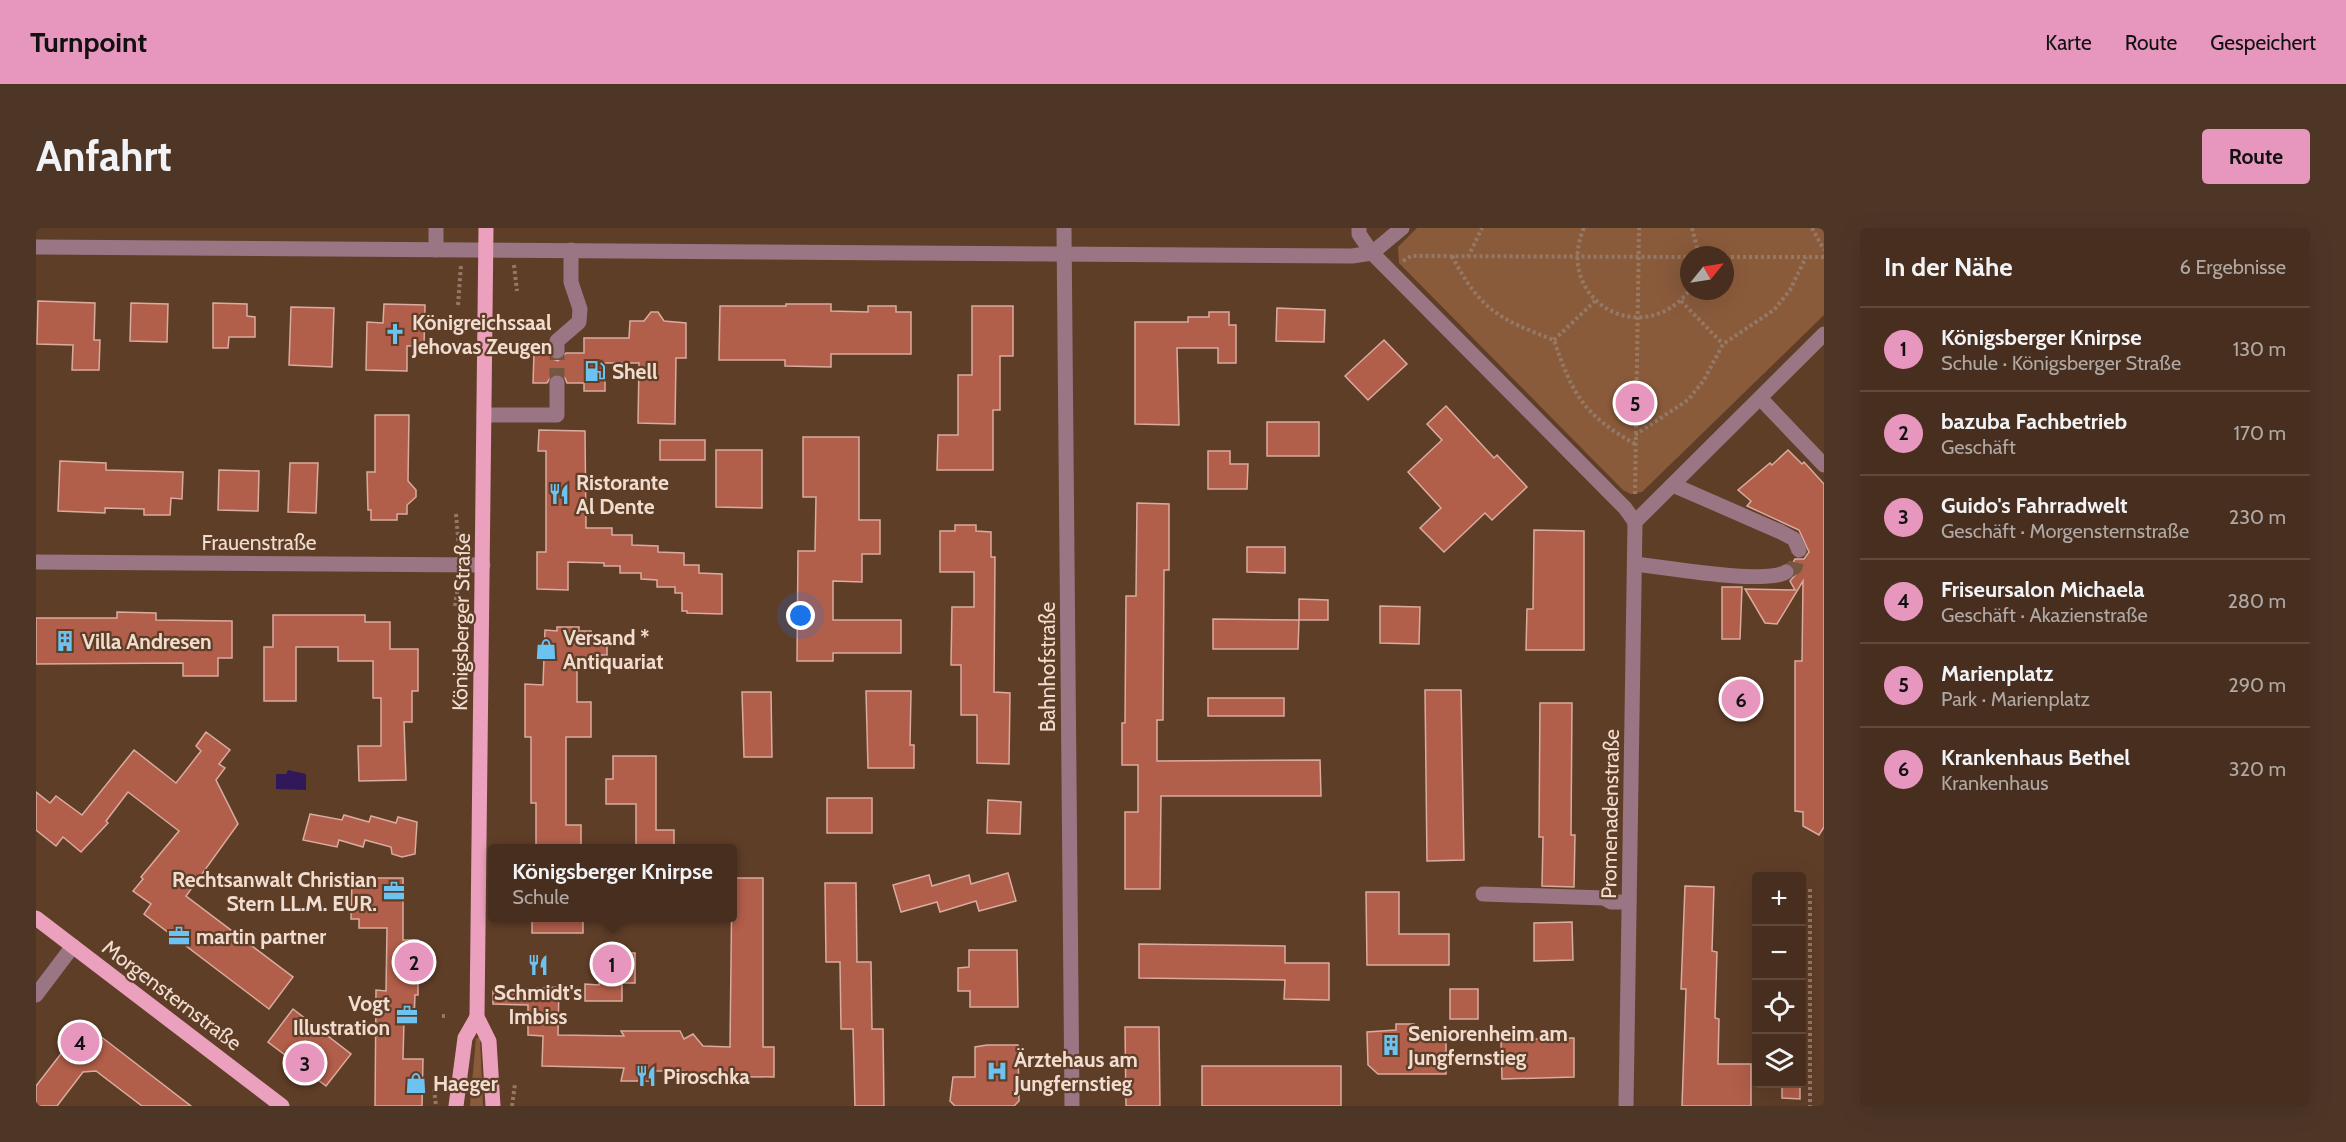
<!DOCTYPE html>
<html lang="de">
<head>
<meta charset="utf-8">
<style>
  body { margin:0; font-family:Cabin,sans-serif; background:#4e3627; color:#f1f3f6 }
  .controls { position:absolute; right:18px; bottom:18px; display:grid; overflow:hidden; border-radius:6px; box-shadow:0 6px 24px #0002 }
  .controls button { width:54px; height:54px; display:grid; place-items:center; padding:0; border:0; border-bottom:2px solid #5f4a3c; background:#472e1e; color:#f1f3f6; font:30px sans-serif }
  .compass { position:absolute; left:1644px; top:18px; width:54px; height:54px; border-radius:50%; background:#472e1e; box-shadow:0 6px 24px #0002; rotate:60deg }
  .you { position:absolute; left:765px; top:388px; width:21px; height:21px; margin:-15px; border:4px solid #fff; border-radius:50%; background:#1a73e8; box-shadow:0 0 0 9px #1a73e833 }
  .badge { display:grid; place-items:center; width:39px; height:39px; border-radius:50%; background:#e797bd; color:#111; font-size:20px; font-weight:700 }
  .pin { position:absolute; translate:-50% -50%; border:3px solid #fff; box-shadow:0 2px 6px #0006 }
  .popup { position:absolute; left:452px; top:616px; width:249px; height:78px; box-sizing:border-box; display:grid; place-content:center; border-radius:6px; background:#472e1e; filter:drop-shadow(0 2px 4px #0005); font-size:20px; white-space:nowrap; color:#b0a8a4 }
  .popup b { font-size:22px; color:#f1f3f6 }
  .popup::after { content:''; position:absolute; left:50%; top:100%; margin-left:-12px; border:12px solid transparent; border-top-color:#472e1e }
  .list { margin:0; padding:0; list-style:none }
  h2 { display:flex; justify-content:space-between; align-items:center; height:78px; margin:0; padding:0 24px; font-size:26px }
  h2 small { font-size:20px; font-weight:400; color:#b0a8a4 }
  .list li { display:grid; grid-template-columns:39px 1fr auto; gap:18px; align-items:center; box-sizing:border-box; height:84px; padding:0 24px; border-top:2px solid #5f4a3c }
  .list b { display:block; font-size:22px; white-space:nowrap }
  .list p { margin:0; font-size:20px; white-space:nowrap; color:#b0a8a4 }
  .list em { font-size:20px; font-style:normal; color:#b0a8a4 }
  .icon { flex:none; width:33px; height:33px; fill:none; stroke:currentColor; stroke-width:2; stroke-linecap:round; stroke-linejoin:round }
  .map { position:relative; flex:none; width:1788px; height:878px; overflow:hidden; border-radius:6px }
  header { display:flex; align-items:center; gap:36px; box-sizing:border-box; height:84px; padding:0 30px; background:#e797bd; color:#111 }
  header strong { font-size:28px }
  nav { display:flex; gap:33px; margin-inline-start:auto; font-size:21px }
  .intro { display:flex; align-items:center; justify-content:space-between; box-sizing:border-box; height:144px; padding:0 36px }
  h1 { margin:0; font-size:42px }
  .button { padding:15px 27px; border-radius:6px; background:#e797bd; color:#111; font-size:21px; font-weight:700 }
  main { display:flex; gap:36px; padding:0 36px }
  aside { flex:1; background:#472e1e; border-radius:6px; box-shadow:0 6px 24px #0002 }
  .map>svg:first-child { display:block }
</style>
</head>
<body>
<header>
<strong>Turnpoint</strong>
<nav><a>Karte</a><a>Route</a><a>Gespeichert</a></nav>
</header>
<div class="intro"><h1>Anfahrt</h1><a class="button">Route</a></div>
<main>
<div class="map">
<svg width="1788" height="878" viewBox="0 0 1788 878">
  <rect width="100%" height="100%" fill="#5f3e28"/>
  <!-- green -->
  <g fill="#8a5b3b" fill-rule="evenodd">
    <path d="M1381 0H1788V87L1606 264 1595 266 1587 262 1363 35 1362 19ZM1653 27H1689V63H1653Z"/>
    <path d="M440 810H444L447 878H434Z"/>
  </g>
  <!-- water -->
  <path fill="#30185b" d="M252 542 270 546V562L240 561V546H250Z"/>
  <!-- building -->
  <g fill="#b15e4a" stroke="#daab9f" stroke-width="1.5">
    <path d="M2 73 59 75 58 112H64L63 142H36L37 117 1 116Z"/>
    <path d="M95 75 132 76 131 114 94 113Z"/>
    <path d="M177 75 211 76V88L219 89V109H193L192 120H177Z"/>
    <path d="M348 76 389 77 388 118H371V143L330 142 331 94 347 95Z"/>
    <path d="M750 76H795V83L832 84V78H860V84H875V126H795V139L749 138V132H683L684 78H750Z"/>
    <path d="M936 78H977V128H964V182H957V242H901L902 207H922V147H936Z"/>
    <path d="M255 79 298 80 296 139 253 137Z"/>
    <path d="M1241 80 1289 82 1288 114 1240 113Z"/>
    <path d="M615 84H622L628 93 650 95V130H640L639 196 602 195 603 135H569V163H548V155H531L529 150 522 145 516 147 511 155H497L498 124H512L516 131 522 133 530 125H548V110H593L594 93H608Z"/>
    <path d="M1173 84H1193V97H1200V135H1182V120H1141L1143 197 1099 196V94H1152V89H1173Z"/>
    <path d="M1348 112 1371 136 1332 172 1309 148Z"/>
    <path d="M1410 178 1458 230 1461 227 1491 259 1456 292 1449 285 1408 324 1384 300 1405 280 1372 244 1406 212 1391 196Z"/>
    <path d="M339 187H373L372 253 380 262V269L371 277V286H361V292H335V282H332L331 244H339Z"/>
    <rect x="1231" y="194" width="52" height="34"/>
    <path d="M503 202 549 203 550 300H576V307H596V317L622 318V324L648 325V337H663V345L686 346V386L651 385V383H646V365H639V359H621V352L605 351V345H584V338H568V335L532 334V362L501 361V324H510V223H502Z"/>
    <path d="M767 209H823V292H844V326H826V354L797 353V392H865V425H797V433H761L762 323H779L780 269H767Z"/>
    <rect x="624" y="212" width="45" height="20"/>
    <path d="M680 222H726V280L680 279Z"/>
    <path d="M1752 222 1766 236 1768 234 1788 256V599L1783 607 1767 598V584L1759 583V433H1766L1767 353 1741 396 1729 395 1709 361 1759 362 1754 353 1760 346 1756 336 1759 331H1768L1773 324 1763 302 1711 278 1715 273 1702 262 1734 235 1736 237Z"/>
    <path d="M1172 223H1194V236H1212L1211 261H1172Z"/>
    <path d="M24 233 70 235V242L147 244 146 271 135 270 134 287H108V281L69 280V285L22 283Z"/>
    <path d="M254 235H282L280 285 252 284Z"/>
    <path d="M183 242 223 243 222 283 182 282Z"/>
    <path d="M1101 275 1133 276V342H1128L1127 492H1121V533L1284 532 1285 568H1125L1124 661H1089V584H1102V537H1086V495H1089L1090 368H1100Z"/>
    <path d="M919 297H940V303L955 304V329H959L958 464 974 465 973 536 941 535V487H925V437H915L916 379H938V344H904V303H919Z"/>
    <path d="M1498 302 1548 303V422H1490L1491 381H1497Z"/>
    <path d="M1211 319H1249V345L1211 344Z"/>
    <path d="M1686 359H1706L1704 411H1686Z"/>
    <path d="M1263 371 1292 372V392H1263Z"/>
    <path d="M1344 378 1384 379 1383 416 1344 415Z"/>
    <path d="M81 384 120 385V392L196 393V430H182V448H147V435L0 436V390H81Z"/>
    <path d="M237 387H329V394H354V421H382V463H376V494H368L370 552 323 553 322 518H345V470H337V433H302V419H260V473H228V419H237Z"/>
    <path d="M1177 391 1263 392 1262 421H1177Z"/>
    <path d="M521 399H543V403H555V411H571V427H555V435H541V474H555V509H530V597H545V621H500V575H495V509H489V456L507 457 509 402 521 403Z"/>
    <path d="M1389 462H1425L1428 632 1391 633Z"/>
    <path d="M830 463H875L874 517H878V540H832Z"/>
    <path d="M706 464H735L736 529H708Z"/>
    <rect x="1172" y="470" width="76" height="18"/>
    <path d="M1504 475H1536L1535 607H1539L1538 659 1506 658 1507 609H1503Z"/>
    <path d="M170 504 194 522 183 536 189 540 180 552 202 596 150 668 257 749 233 781 108 686 115 676 97 663 107 651 105 649 143 603 92 564 70 593 72 595 45 624 27 609 20 618 0 602V564L14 575 20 568 46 587 98 522 140 555 165 523 160 518Z"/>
    <path d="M577 528H620V602H638V621H600V576H570V551H577Z"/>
    <rect x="791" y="570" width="45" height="35"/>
    <path d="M952 572 985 574 984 606 951 605Z"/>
    <path d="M274 586 306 592 308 587 333 594 335 588 360 595 362 589 381 594 379 626 366 629 356 626 355 619 329 612 327 619 303 612 301 619 267 612Z"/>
    <path d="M972 645 980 673 943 683 940 673 904 684 901 674 865 684 857 657 893 647 896 658 933 647 935 656Z"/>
    <path d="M316 650H367V712H382V767H379L378 792H368L367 831H387L386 878H339L340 762 350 763 351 700H323V691H315Z"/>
    <path d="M696 650H727V819H738V849L647 848V843H617V853H585L588 840 506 838 507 808 492 807V777L457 776V763L523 759 522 807 588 808 585 803H644L648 811 657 806 667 818 694 819Z"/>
    <path d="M789 655H820L821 734H835L836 801H847L848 878H819L817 801H805L804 734H790Z"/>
    <path d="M1649 658 1678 659 1676 723 1681 724 1679 790 1683 791 1682 836H1715V878H1646L1650 761H1645Z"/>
    <path d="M1330 664H1363V706H1413V737H1331Z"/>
    <rect x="496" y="690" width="51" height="15"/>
    <path d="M1536 694 1537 732 1498 733V695Z"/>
    <path d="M1103 716 1249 718V735H1293V772L1248 771 1249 752 1103 750Z"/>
    <path d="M933 722H981L982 779H934V763H922V740L933 739Z"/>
    <path d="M564 725H599V755H586V773H549V756L563 757Z"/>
    <rect x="1414" y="761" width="28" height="30"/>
    <path d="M257 781 315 826 290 858 232 814Z"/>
    <path d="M48 796 72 814 155 878H106L60 843 47 844 21 878H0V858Z"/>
    <path d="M1360 796H1378V804H1410V846H1342L1332 837 1331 804 1360 802Z"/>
    <path d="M1089 799H1123L1124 878H1090Z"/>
    <path d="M1538 810V849L1466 851 1465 812Z"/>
    <path d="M951 817H982L983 873 978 878H919L914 873 917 849H939V819Z"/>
    <rect x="1166" y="838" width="139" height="40"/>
    <path d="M1746 855H1764V871L1746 870Z"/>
  </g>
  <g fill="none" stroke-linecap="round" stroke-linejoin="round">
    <!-- minor-tunnel -->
    <g stroke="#755641" stroke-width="15" stroke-dasharray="15 8" stroke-linecap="butt">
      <path d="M521 155V123"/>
      <path d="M1750 344 1759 339 1763 322"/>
    </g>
    <!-- path -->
    <g stroke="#957967" stroke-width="4" stroke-dasharray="3 3" stroke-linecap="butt">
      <path d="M1548 0C1517 71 1605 123 1653 63"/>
      <path d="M1656 0 1663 27"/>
      <path d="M1776 0 1788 22"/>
      <path d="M1416 28C1444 82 1463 91 1518 112 1536 166 1548 187 1599 216"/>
      <path d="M1432 29 1446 0"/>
      <path d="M1689 29H1788"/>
      <path d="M1367 33 1375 28 1653 29"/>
      <path d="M478 37 481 63"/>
      <path d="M1645 73 1687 116"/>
      <path d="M422 77 425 37"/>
      <path d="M1518 112 1559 73"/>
      <path d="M1599 207 1652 172 1668 152 1687 116 1738 82 1754 62 1770 29"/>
      <path d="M1599 266 1603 0"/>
      <path d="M420 286 423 321"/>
      <path d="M419 378 423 353"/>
      <path d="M1774 661V878"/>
      <path d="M406 788H411"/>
      <path d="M398 861 400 878"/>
      <path d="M476 878 479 856"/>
    </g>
    <!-- minor -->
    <g stroke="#9a7583" stroke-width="15">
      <path d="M1028 0 1036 878"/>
      <path d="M1366 0 1336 25 1589 280 1599 294"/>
      <path d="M0 19 1316 28 1336 25 1323 6V0"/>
      <path d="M400 22V0"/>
      <path d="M521 123V113L543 94 544 81 535 54V22"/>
      <path d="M1724 170 1788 237"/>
      <path d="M448 187H521V155"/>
      <path d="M1637 257 1745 304 1758 311 1763 322"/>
      <path d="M1599 294 1788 106"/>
      <path d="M0 334 447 337"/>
      <path d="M1599 336C1629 339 1728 357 1750 344"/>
      <path d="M1447 666 1568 670 1575 674H1593"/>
      <path d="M0 767 37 718"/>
      <path d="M1590 878 1599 294"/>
    </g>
    <!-- major -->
    <g stroke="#eba0bd" stroke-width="15">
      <path d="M450 0 441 789 453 813 457 878"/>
      <path d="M0 690 246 878"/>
      <path d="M420 878 429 810 441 789"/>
    </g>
  </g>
  <!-- icons -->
  <defs>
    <symbol id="church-bare" viewBox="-9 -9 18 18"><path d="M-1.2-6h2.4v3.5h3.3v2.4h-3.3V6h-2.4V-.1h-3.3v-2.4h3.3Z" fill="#6cc3f2" stroke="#5f3e28" stroke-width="2.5" paint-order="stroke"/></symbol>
    <symbol id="fuel-bare" viewBox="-9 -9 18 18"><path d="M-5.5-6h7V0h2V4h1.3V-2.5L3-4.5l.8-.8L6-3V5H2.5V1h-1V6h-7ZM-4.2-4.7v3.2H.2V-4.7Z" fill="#6cc3f2" stroke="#5f3e28" stroke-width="2.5" paint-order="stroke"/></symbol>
    <symbol id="restaurant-bare" viewBox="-9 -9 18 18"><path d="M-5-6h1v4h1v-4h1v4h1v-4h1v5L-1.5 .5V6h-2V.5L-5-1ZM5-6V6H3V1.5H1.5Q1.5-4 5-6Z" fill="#6cc3f2" stroke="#5f3e28" stroke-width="2.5" paint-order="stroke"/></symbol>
    <symbol id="building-bare" viewBox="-9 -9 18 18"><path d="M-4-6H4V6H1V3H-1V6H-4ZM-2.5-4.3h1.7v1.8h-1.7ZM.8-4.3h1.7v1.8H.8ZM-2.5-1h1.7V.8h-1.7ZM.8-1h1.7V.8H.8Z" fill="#6cc3f2" stroke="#5f3e28" stroke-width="2.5" paint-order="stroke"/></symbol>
    <symbol id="shop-bare" viewBox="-9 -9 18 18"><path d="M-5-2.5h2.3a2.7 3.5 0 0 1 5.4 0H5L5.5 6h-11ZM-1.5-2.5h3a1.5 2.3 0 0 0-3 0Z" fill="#6cc3f2" stroke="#5f3e28" stroke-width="2.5" paint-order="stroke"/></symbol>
    <symbol id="office-bare" viewBox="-9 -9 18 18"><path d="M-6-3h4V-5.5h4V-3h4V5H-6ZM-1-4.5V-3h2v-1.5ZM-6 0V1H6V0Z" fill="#6cc3f2" stroke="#5f3e28" stroke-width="2.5" paint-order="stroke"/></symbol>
    <symbol id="hospital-bare" viewBox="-9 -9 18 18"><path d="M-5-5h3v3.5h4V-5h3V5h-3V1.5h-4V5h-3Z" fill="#6cc3f2" stroke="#5f3e28" stroke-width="2.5" paint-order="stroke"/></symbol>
  </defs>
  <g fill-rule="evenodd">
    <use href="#church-bare" x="344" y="91" width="30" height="30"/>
    <use href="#fuel-bare" x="544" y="128" width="30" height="30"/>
    <use href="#restaurant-bare" x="508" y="251" width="30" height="30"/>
    <use href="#building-bare" x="14" y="398" width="30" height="30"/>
    <use href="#shop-bare" x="495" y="406" width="30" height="30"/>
    <use href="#office-bare" x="343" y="648" width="30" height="30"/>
    <use href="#office-bare" x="128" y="693" width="30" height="30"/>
    <use href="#restaurant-bare" x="487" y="722" width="30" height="30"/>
    <use href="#office-bare" x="356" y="772" width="30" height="30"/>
    <use href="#building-bare" x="1340" y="802" width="30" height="30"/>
    <use href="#hospital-bare" x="946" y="828" width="30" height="30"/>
    <use href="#restaurant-bare" x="595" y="833" width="30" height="30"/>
    <use href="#shop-bare" x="365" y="840" width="30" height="30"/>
  </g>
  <g text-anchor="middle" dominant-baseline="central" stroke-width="4.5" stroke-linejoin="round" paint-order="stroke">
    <!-- poi labels -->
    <g font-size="21" font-weight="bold" fill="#f1ddd0" stroke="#5f3e28" text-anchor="start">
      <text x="376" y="94">Königreichssaal<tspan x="376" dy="24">Jehovas Zeugen</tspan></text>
      <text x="576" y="143">Shell</text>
      <text x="540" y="254">Ristorante<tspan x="540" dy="24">Al Dente</tspan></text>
      <text x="527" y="409">Versand *<tspan x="527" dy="24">Antiquariat</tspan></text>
      <text x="46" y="413">Villa Andresen</text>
      <text x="341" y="651" text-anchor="end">Rechtsanwalt Christian<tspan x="341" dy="24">Stern LL.M. EUR.</tspan></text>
      <text x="160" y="708">martin partner</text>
      <text x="502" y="764" text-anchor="middle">Schmidt's<tspan x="502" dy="24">Imbiss</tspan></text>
      <text x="354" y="775" text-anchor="end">Vogt<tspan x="354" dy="24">Illustration</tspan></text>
      <text x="1372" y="805">Seniorenheim am<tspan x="1372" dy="24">Jungfernstieg</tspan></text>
      <text x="978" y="831">Ärztehaus am<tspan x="978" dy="24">Jungfernstieg</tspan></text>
      <text x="627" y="848">Piroschka</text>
      <text x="397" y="855">Haeger</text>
    </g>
    <!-- street labels -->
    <g font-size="21" fill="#f1ddd0" stroke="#5f3e28">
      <text x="223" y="314">Frauenstraße</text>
      <text transform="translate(425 394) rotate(-89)">Königsberger Straße</text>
      <text transform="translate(1011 439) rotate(-90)">Bahnhofstraße</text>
      <text transform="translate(1574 586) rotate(-89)">Promenadenstraße</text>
      <text transform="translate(136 767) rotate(37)">Morgensternstraße</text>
    </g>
  </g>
</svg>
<div class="controls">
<button>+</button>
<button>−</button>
<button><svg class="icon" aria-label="locate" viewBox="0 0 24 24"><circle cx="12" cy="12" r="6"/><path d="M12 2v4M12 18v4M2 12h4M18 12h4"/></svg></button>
<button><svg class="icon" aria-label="layers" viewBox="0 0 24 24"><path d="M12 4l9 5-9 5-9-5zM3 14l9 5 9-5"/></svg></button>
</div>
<svg class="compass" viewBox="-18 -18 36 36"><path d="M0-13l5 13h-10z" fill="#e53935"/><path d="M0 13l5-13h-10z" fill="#b0a8a4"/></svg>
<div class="you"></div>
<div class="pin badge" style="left:576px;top:736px">1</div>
<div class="popup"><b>Königsberger Knirpse</b>Schule</div>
<div class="pin badge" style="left:378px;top:734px">2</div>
<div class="pin badge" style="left:269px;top:835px">3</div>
<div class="pin badge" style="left:44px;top:814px">4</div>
<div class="pin badge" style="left:1599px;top:175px">5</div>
<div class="pin badge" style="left:1705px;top:471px">6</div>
</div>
<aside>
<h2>In der Nähe<small>6 Ergebnisse</small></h2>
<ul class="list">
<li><span class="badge">1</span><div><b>Königsberger Knirpse</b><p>Schule · Königsberger Straße</p></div><em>130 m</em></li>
<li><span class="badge">2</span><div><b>bazuba Fachbetrieb</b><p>Geschäft</p></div><em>170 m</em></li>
<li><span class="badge">3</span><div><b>Guido's Fahrradwelt</b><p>Geschäft · Morgensternstraße</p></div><em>230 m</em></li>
<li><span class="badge">4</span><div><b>Friseursalon Michaela</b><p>Geschäft · Akazienstraße</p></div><em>280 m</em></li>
<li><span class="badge">5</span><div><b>Marienplatz</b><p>Park · Marienplatz</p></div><em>290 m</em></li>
<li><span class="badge">6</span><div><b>Krankenhaus Bethel</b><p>Krankenhaus</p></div><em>320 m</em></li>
</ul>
</aside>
</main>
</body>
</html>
